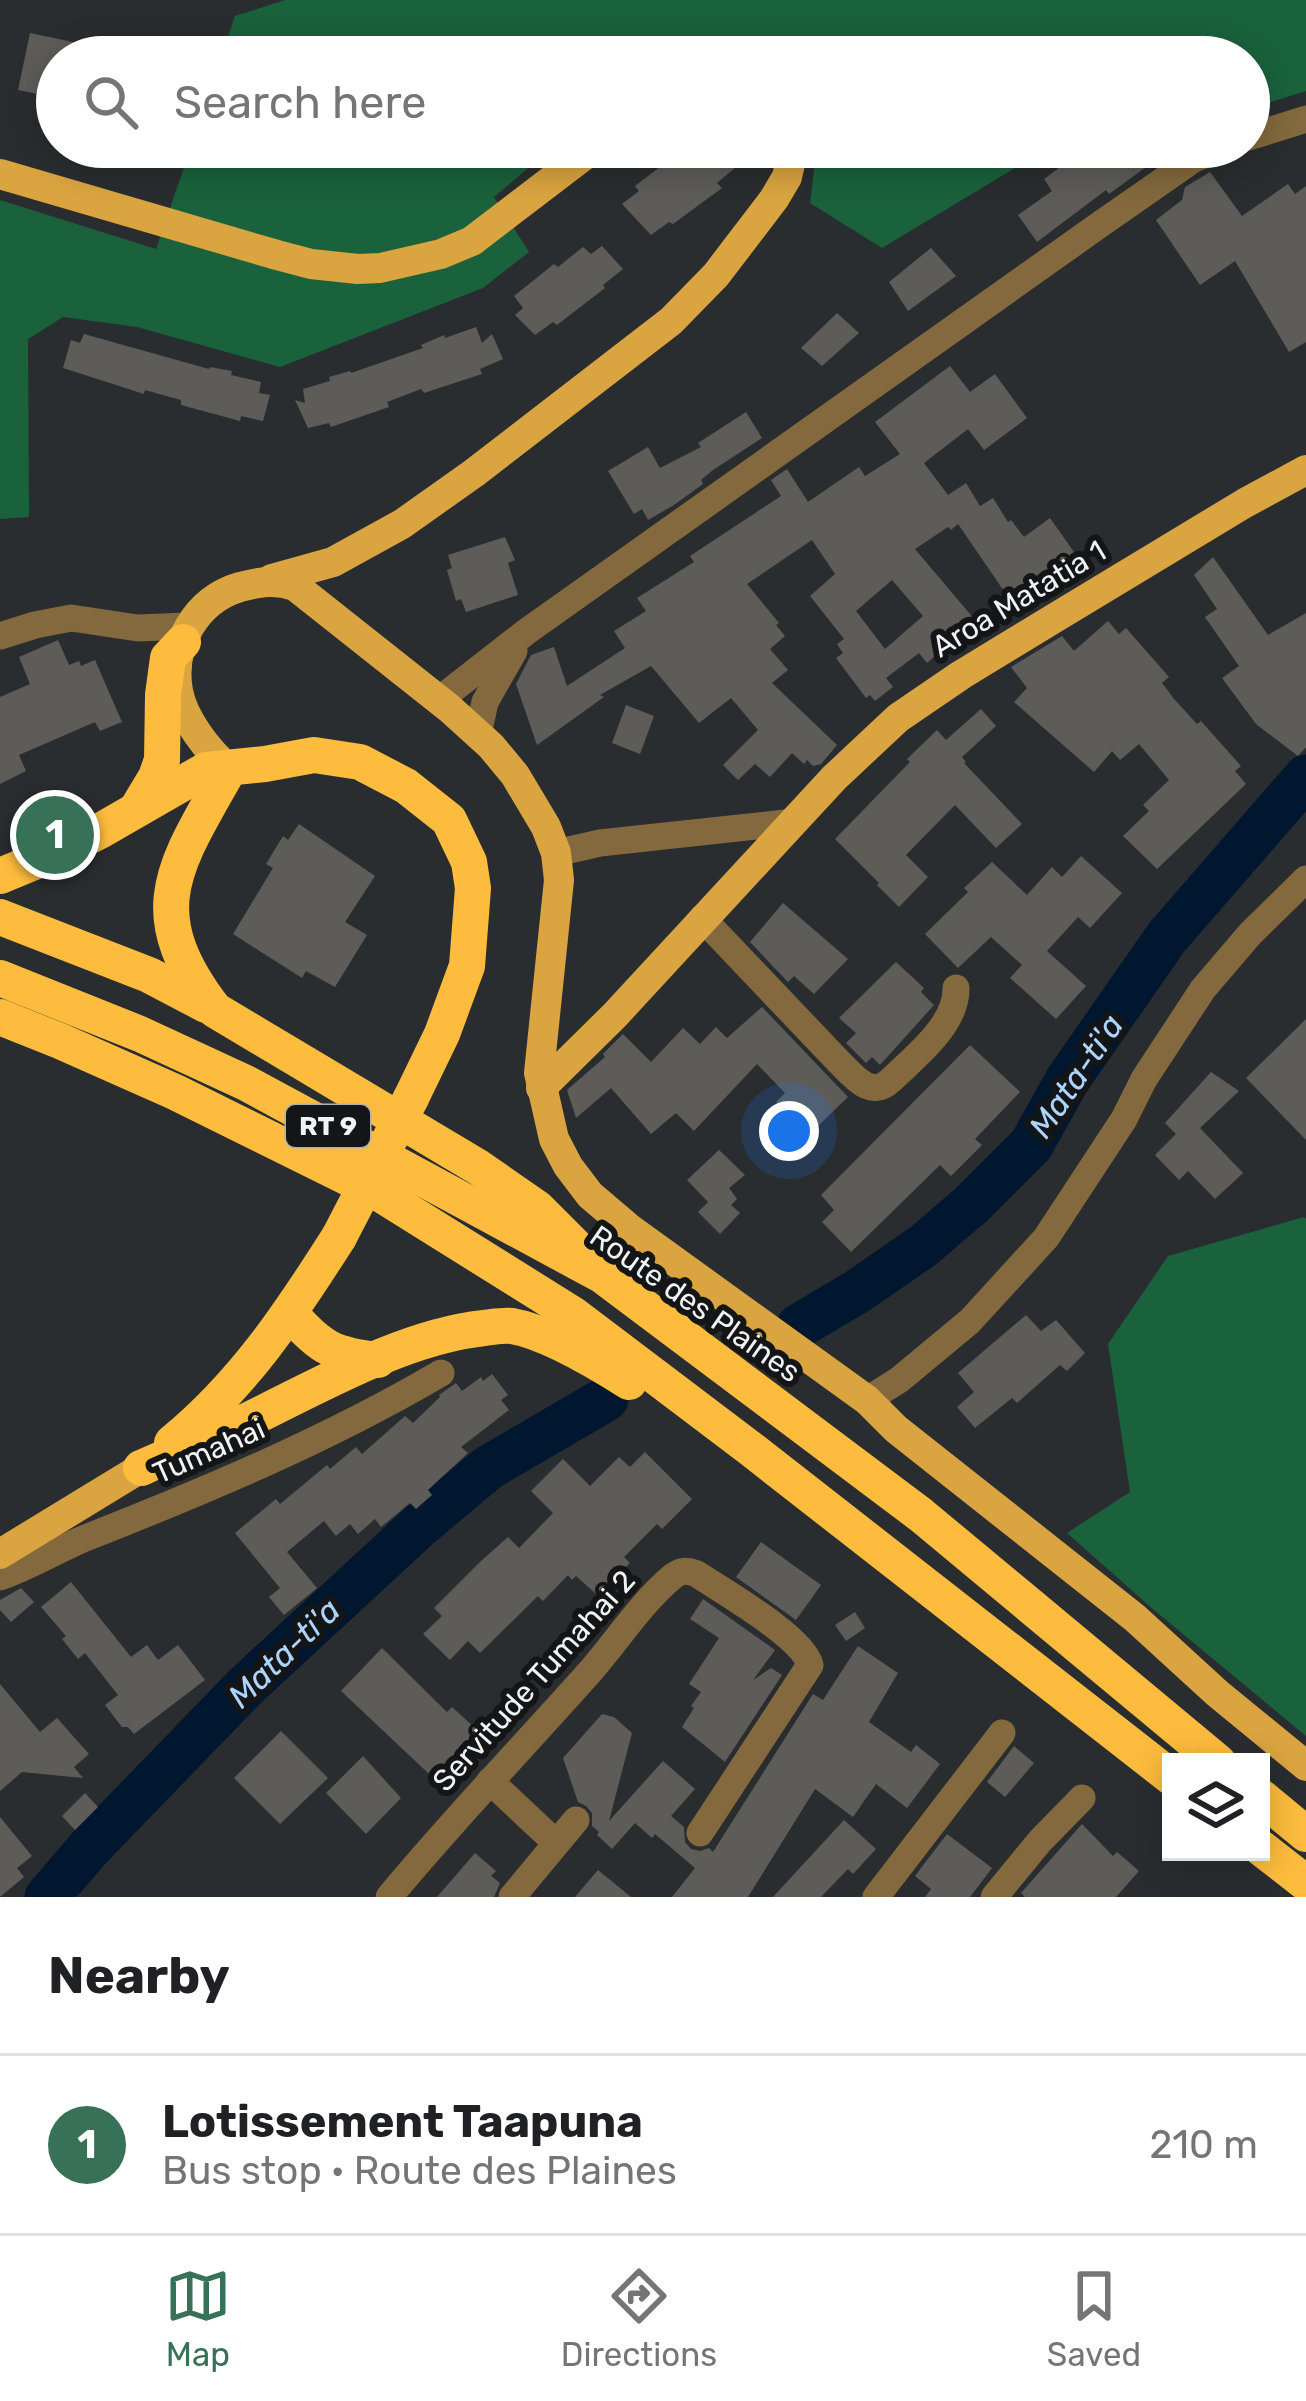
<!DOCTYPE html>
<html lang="en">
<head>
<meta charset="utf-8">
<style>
  body { margin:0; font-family:Rubik,sans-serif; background:#f2f2f2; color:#202124 }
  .controls { position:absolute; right:36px; bottom:36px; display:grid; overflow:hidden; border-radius:0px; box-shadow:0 6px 30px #0003 }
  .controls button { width:108px; height:108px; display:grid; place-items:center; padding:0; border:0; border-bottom:3px solid #e0e0e0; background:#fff; color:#202124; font:60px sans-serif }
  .you { position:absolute; left:789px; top:1131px; width:42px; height:42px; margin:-30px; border:9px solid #fff; border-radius:50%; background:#1a73e8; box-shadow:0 0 0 18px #1a73e833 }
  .badge { display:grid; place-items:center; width:78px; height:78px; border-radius:50%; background:#377157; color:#fff; font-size:39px; font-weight:700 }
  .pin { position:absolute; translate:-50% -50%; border:6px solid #fff; box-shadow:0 3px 12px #0006 }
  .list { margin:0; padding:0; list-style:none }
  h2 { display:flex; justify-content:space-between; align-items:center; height:156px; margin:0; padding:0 48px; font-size:51px }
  h2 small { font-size:39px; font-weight:400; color:#757577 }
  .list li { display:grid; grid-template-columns:78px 1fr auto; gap:36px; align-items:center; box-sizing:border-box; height:180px; padding:0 48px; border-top:3px solid #e0e0e0 }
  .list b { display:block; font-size:45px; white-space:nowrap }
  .list p { margin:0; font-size:39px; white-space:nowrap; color:#757577 }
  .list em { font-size:39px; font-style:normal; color:#757577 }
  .icon { flex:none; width:66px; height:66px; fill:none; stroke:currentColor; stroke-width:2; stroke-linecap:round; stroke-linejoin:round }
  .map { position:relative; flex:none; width:1306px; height:1897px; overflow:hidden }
  .search { position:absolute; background:#fff; box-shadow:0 6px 30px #0003; left:36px; right:36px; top:36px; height:132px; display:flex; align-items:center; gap:30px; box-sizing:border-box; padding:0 42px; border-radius:66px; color:#757577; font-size:45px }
  .sheet { height:336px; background:#fff }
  nav { display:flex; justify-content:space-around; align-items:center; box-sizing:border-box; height:168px; border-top:3px solid #e0e0e0; background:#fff; font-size:33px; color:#757577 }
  nav a { display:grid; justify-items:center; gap:6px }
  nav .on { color:#377157 }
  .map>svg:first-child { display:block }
</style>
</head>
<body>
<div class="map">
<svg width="1306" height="1897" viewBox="0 0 1306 1897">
  <rect width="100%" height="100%" fill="#2a2d2f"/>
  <!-- forest -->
  <g fill="#1a623c">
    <path d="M285 0H1306V91L1249 109V57H763L719 43 676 57H221L235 16Z"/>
    <path d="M191 147H553L494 197 529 252 483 288 280 367 137 327 63 317 28 339 29 517 0 519V200L156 249Z"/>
    <path d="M817 147H1050L882 248 810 203Z"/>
    <path d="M1304 1217 1306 1219V1736L1154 1610 1067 1533 1130 1492 1108 1344 1168 1256Z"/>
  </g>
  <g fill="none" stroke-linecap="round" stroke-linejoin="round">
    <!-- river -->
    <g stroke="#01172f" stroke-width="45">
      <path d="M799 1326 858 1291 923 1246 971 1205 1031 1145 1068 1079 1167 937 1306 777"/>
      <path d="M47 1897 91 1846 246 1686 419 1526 488 1468 606 1399"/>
    </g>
  </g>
  <!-- building -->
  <g fill="#5e5c59" fill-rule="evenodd">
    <path d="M30 33 102 48 101 57H57V98L18 90Z"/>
    <path d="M686 147H718L736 167 717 183 722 188 673 224 669 222 651 235 622 204 639 191 635 186Z"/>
    <path d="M1087 147H1131L1146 167 1109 194 1106 190 1037 242 1018 215 1052 191 1044 179Z"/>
    <path d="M1210 172 1242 216 1288 184 1295 194 1306 186V342L1289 352 1235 261 1200 285 1156 220 1182 200 1185 187Z"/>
    <path d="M602 246 623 269 603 285 605 288 557 325 553 322 535 335 515 315 523 308 514 296 554 264 558 267 583 247 591 254Z"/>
    <path d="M931 248 956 276 908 311 889 282Z"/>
    <path d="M837 313 859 333 822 366 801 348Z"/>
    <path d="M476 327 482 343 492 334 503 359 480 369 482 374 424 393 421 389 387 402 389 407 331 427 329 423 308 428 295 400 305 403 303 389 330 381 329 377 350 371 351 373 423 348 421 345 444 335 445 338Z"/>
    <path d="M84 334 209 369 210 367 232 371 231 375 261 382 259 393 270 395 263 421 241 416 240 421 181 405V400L145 390 144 394 63 368 71 340 80 343Z"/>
    <path d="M950 366 970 392 995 374 1027 418 984 450 968 429 924 463 948 495 966 483 980 506 993 498 1008 522 1011 520 1024 537 1050 518 1086 569 1060 588 1047 570 1008 597 958 524 951 530 948 527 915 549 975 620 927 663 919 653 886 678 893 687 875 701 870 695 866 698 836 658 843 653 837 644 844 639 810 596 835 574 812 540 747 584 779 623 776 625 785 636 770 649 788 670 772 683 837 745 821 764 813 766 807 760 804 764 792 753 770 777 755 764 738 780 723 765 758 730 731 698 699 723 651 666 600 695 604 697 537 745 516 684 531 655 554 647 567 686 625 648 614 631 646 611 637 598 694 562 690 556 781 496 771 480 787 469 808 502 859 467 865 476 900 454 875 422ZM892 580 923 616 885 649 856 611Z"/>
    <path d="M746 412 762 438 713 470 701 480 703 484 674 505 648 520 642 509 634 514 608 471 648 447 660 468 701 447 698 443Z"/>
    <path d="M505 537 515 560 508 563 518 595 466 612 461 599 456 601 447 570 452 568 448 555Z"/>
    <path d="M1213 557 1268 635 1306 613V747L1298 756 1256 724 1222 678 1239 666 1205 617 1217 609 1194 575Z"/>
    <path d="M1108 621 1119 634 1126 628 1148 653 1169 677 1162 683 1174 699 1197 724 1201 721 1241 766 1235 771 1246 784 1157 869 1123 836 1149 811 1143 805 1169 780 1139 744 1120 760 1112 751 1094 772 1014 702 1027 688 1011 667 1062 636 1074 651Z"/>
    <path d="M58 640 69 665 79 661 81 666 95 660 122 722 100 731 95 722 19 755 26 771 0 784V697L30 684 19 657Z"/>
    <path d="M626 705 654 716 640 754 612 743Z"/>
    <path d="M981 709 996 726 962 757 966 762 964 763 1022 824 996 848 955 805 906 855 928 877 899 907 877 885 879 883 835 839 910 762 907 759 937 730 946 740Z"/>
    <path d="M299 824 375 876 345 922 367 935 335 987 306 971 302 978 233 934 273 868 266 864 283 836 288 840Z"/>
    <path d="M1081 856 1122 893 1090 928 1078 917 1047 951 1086 986 1056 1019 1010 978 1022 965 991 937 958 968 925 934 968 892 964 888 992 862 1027 895 1052 867 1062 877Z"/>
    <path d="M783 903 848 959 814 994 794 976 788 982 750 942Z"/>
    <path d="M896 962 924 988 921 992 934 1005 880 1065 872 1057 866 1063 846 1043 856 1033 839 1018Z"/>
    <path d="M762 1007 848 1097 818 1126 811 1118 801 1127 776 1102 785 1093 757 1064 694 1131 676 1113 651 1134 611 1088 576 1118 567 1090 605 1057 603 1054 623 1034 651 1062 683 1028 700 1044 716 1027 727 1038Z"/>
    <path d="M1306 1019V1140L1246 1078Z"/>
    <path d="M970 1045 1020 1092 975 1139 982 1145 951 1176 940 1165 851 1252 822 1222 834 1210 821 1195Z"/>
    <path d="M1211 1072 1239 1091 1200 1128 1243 1173 1215 1199 1188 1171 1179 1180 1155 1155 1176 1134 1165 1123Z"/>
    <path d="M719 1150 745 1175 729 1188 737 1199 731 1205 740 1213 720 1234 698 1212 708 1202 687 1180Z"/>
    <path d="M1026 1315 1041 1331 1056 1320 1085 1353 1067 1371 1060 1365 1017 1403 1012 1398 975 1428 957 1407 974 1392 958 1373Z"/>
    <path d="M492 1374 508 1395 501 1400 509 1410 461 1447 468 1453 428 1490 432 1495 416 1509 410 1503 381 1527 375 1519 358 1534 350 1524 336 1536 324 1521 287 1552 317 1588 284 1615 269 1597 280 1588 235 1533 276 1499 280 1504 327 1465 330 1469 356 1447 362 1454 405 1416 413 1423 440 1397 439 1395 456 1383 462 1391 481 1377 483 1381Z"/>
    <path d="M645 1452 692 1499 662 1529 657 1524 624 1557 630 1563 612 1581 610 1579 596 1594 576 1576 572 1580 568 1575 543 1601 538 1596 480 1653 468 1641 450 1660 423 1634 442 1616 434 1608 481 1561 508 1537 519 1548 553 1513 531 1491 563 1459 590 1486 619 1457 630 1467Z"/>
    <path d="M761 1542 821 1585 796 1620 736 1577Z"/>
    <path d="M71 1582 131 1657 147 1645 158 1660 178 1645 205 1680 134 1734 128 1727H122L105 1705 118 1695 85 1653 78 1659 62 1639 66 1636 41 1607Z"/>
    <path d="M21 1588 34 1602 11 1622 0 1610V1600Z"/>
    <path d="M703 1599 775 1650 753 1680 771 1668 782 1675 725 1762 682 1727 694 1708 691 1706 701 1692 689 1684 719 1638 690 1619Z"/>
    <path d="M855 1612 865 1628 846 1641 835 1625Z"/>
    <path d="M858 1646 898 1673 869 1722 911 1752 916 1745 940 1764 907 1808 876 1784 853 1817 815 1789 748 1897H672L695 1868 655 1834 652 1838 635 1823 612 1849 597 1835 599 1832 592 1826V1813L586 1806 578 1802 563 1758 602 1714 614 1717 632 1733 609 1821 663 1761 695 1789 671 1816 684 1827 685 1842 691 1849 700 1851 709 1848 713 1852 813 1694 823 1700Z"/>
    <path d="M382 1648 447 1712 452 1707 489 1741 445 1789 341 1691Z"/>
    <path d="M0 1684 40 1732 57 1718 89 1754 74 1767 83 1778 22 1772 0 1791Z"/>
    <path d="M281 1731 328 1778 280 1824 234 1778Z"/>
    <path d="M1014 1746 1034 1763 1005 1797 987 1782Z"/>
    <path d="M363 1756 401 1798 366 1834 326 1793Z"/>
    <path d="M85 1793 98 1807 75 1830 62 1816Z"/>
    <path d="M0 1817 32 1856 17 1868 24 1877 0 1897Z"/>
    <path d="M844 1820 876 1849 853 1874 848 1869 821 1897H773Z"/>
    <path d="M1082 1824 1113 1856 1117 1852 1139 1871 1116 1897H1025L1021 1893Z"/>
    <path d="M947 1834 992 1868 970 1897H925L931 1889 915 1876Z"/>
    <path d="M475 1853 496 1871 491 1876 500 1883 494 1897H437Z"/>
    <path d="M598 1870 631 1897H575Z"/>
  </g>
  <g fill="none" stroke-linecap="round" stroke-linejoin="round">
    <!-- minor -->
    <g stroke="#83693d" stroke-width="27">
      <path d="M1249 137 1306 119"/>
      <path d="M0 636 35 625 71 618 138 628 188 626"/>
      <path d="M439 700 526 632 1102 223 1194 159 1224 147"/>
      <path d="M478 734 485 702 514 651"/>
      <path d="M556 853 600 843 794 822"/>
      <path d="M702 918 840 1063C855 1078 871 1099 891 1080 916 1056 957 1024 956 988"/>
      <path d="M867 1400 899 1380 970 1321 1046 1238 1124 1119 1144 1079 1203 989 1250 934 1306 879"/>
      <path d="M0 1577C29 1567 55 1551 83 1539 205 1491 327 1440 441 1373"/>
      <path d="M490 1781 556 1843"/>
      <path d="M389 1897C452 1821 521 1749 587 1675 615 1644 639 1605 672 1577 681 1570 686 1570 697 1574 724 1592 803 1637 810 1665L700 1833"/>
      <path d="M512 1897 576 1820"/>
      <path d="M876 1897 1002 1733"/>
      <path d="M994 1897 1040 1841 1082 1798"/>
    </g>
    <!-- major -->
    <g stroke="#daa440" stroke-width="30">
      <path d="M0 174 277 255 311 264 358 269 380 268 441 254 472 241 595 147"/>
      <path d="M272 579 333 562 402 524 474 473 671 321 716 275 774 199 787 177 791 159 789 147"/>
      <path d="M229 769C208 751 183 719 178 691 170 645 196 600 240 587 260 582 275 579 295 586L449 708 491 746 515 775 546 827 556 853 559 880 539 1073 554 1139 568 1166 590 1195 630 1229 867 1400 896 1429 1135 1618 1217 1693 1306 1766"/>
      <path d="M541 1088 615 1015 834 778 898 718 961 675 1053 619 1245 503 1306 470"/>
      <path d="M0 1554 141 1468"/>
    </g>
    <!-- highway -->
    <g stroke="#fdbc3d" stroke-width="36">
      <path d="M229 769C175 866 138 910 215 1010L478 1167 537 1208 576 1247"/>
      <path d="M138 807 156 777 162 760 163 695 168 658 183 642"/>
      <path d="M0 876 58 852 100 831 206 770 265 764 314 755 360 762 406 786 449 820 469 862 473 888 467 966 442 1034 411 1098"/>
      <path d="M0 917 149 975 206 1005"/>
      <path d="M0 978 140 1034 246 1083 603 1276 921 1515 1218 1762"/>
      <path d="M0 1017 60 1041 175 1092 377 1192 574 1315 751 1449 1171 1777"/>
      <path d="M291 1314C320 1348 334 1355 378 1360"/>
      <path d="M172 1443C243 1385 290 1314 339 1237"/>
      <path d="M141 1468C172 1454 204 1441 234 1427 310 1391 400 1337 484 1328 493 1327 503 1325 512 1326 547 1332 599 1363 629 1382"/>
      <path d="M1261 1797 1306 1834"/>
      <path d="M1261 1848 1306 1883"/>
    </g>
    <!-- highway-bridge -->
    <path stroke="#fdbc3d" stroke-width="36" d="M339 1237 411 1098"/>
  </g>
  <g text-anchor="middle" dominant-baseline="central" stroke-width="12" stroke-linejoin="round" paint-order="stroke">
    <!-- shield labels -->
    <rect fill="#141516" stroke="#aeb0b1" stroke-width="3" x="286" y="1105" width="84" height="42" rx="9"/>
    <g font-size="27" font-weight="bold" fill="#f0f2f3">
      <text x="328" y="1126">RT 9</text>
    </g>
    <!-- street labels -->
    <g font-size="30" fill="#f0f2f3" stroke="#141516">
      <text transform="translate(1019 599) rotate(-31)">Aroa Matatia 1</text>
      <text transform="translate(695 1304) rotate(35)">Route des Plaines</text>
      <text transform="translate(209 1451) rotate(-24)">Tumahai</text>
      <text transform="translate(534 1681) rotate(-48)">Servitude Tumahai 2</text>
    </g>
    <!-- water labels -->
    <g font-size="33" font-style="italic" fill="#aad3fe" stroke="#141516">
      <text transform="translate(1076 1076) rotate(-56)">Mata-ti'a</text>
      <text transform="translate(284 1653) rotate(-44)">Mata-ti'a</text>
    </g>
  </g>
</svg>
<div class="controls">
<button><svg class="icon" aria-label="layers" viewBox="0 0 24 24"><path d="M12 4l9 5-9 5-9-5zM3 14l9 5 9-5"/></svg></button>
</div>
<div class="you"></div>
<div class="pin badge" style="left:55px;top:835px">1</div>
<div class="search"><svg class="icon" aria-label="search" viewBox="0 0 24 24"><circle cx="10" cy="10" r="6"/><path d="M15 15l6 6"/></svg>Search here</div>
</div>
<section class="sheet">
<h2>Nearby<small></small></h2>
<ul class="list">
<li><span class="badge">1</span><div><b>Lotissement Taapuna</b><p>Bus stop · Route des Plaines</p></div><em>210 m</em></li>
</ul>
</section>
<nav>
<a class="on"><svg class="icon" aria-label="map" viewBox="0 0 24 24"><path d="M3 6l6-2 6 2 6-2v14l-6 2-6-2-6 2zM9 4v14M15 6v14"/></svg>Map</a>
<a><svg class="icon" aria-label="directions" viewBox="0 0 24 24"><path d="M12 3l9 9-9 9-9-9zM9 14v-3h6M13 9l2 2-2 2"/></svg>Directions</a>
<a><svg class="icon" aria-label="saved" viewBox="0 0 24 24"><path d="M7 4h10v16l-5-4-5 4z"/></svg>Saved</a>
</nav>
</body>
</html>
